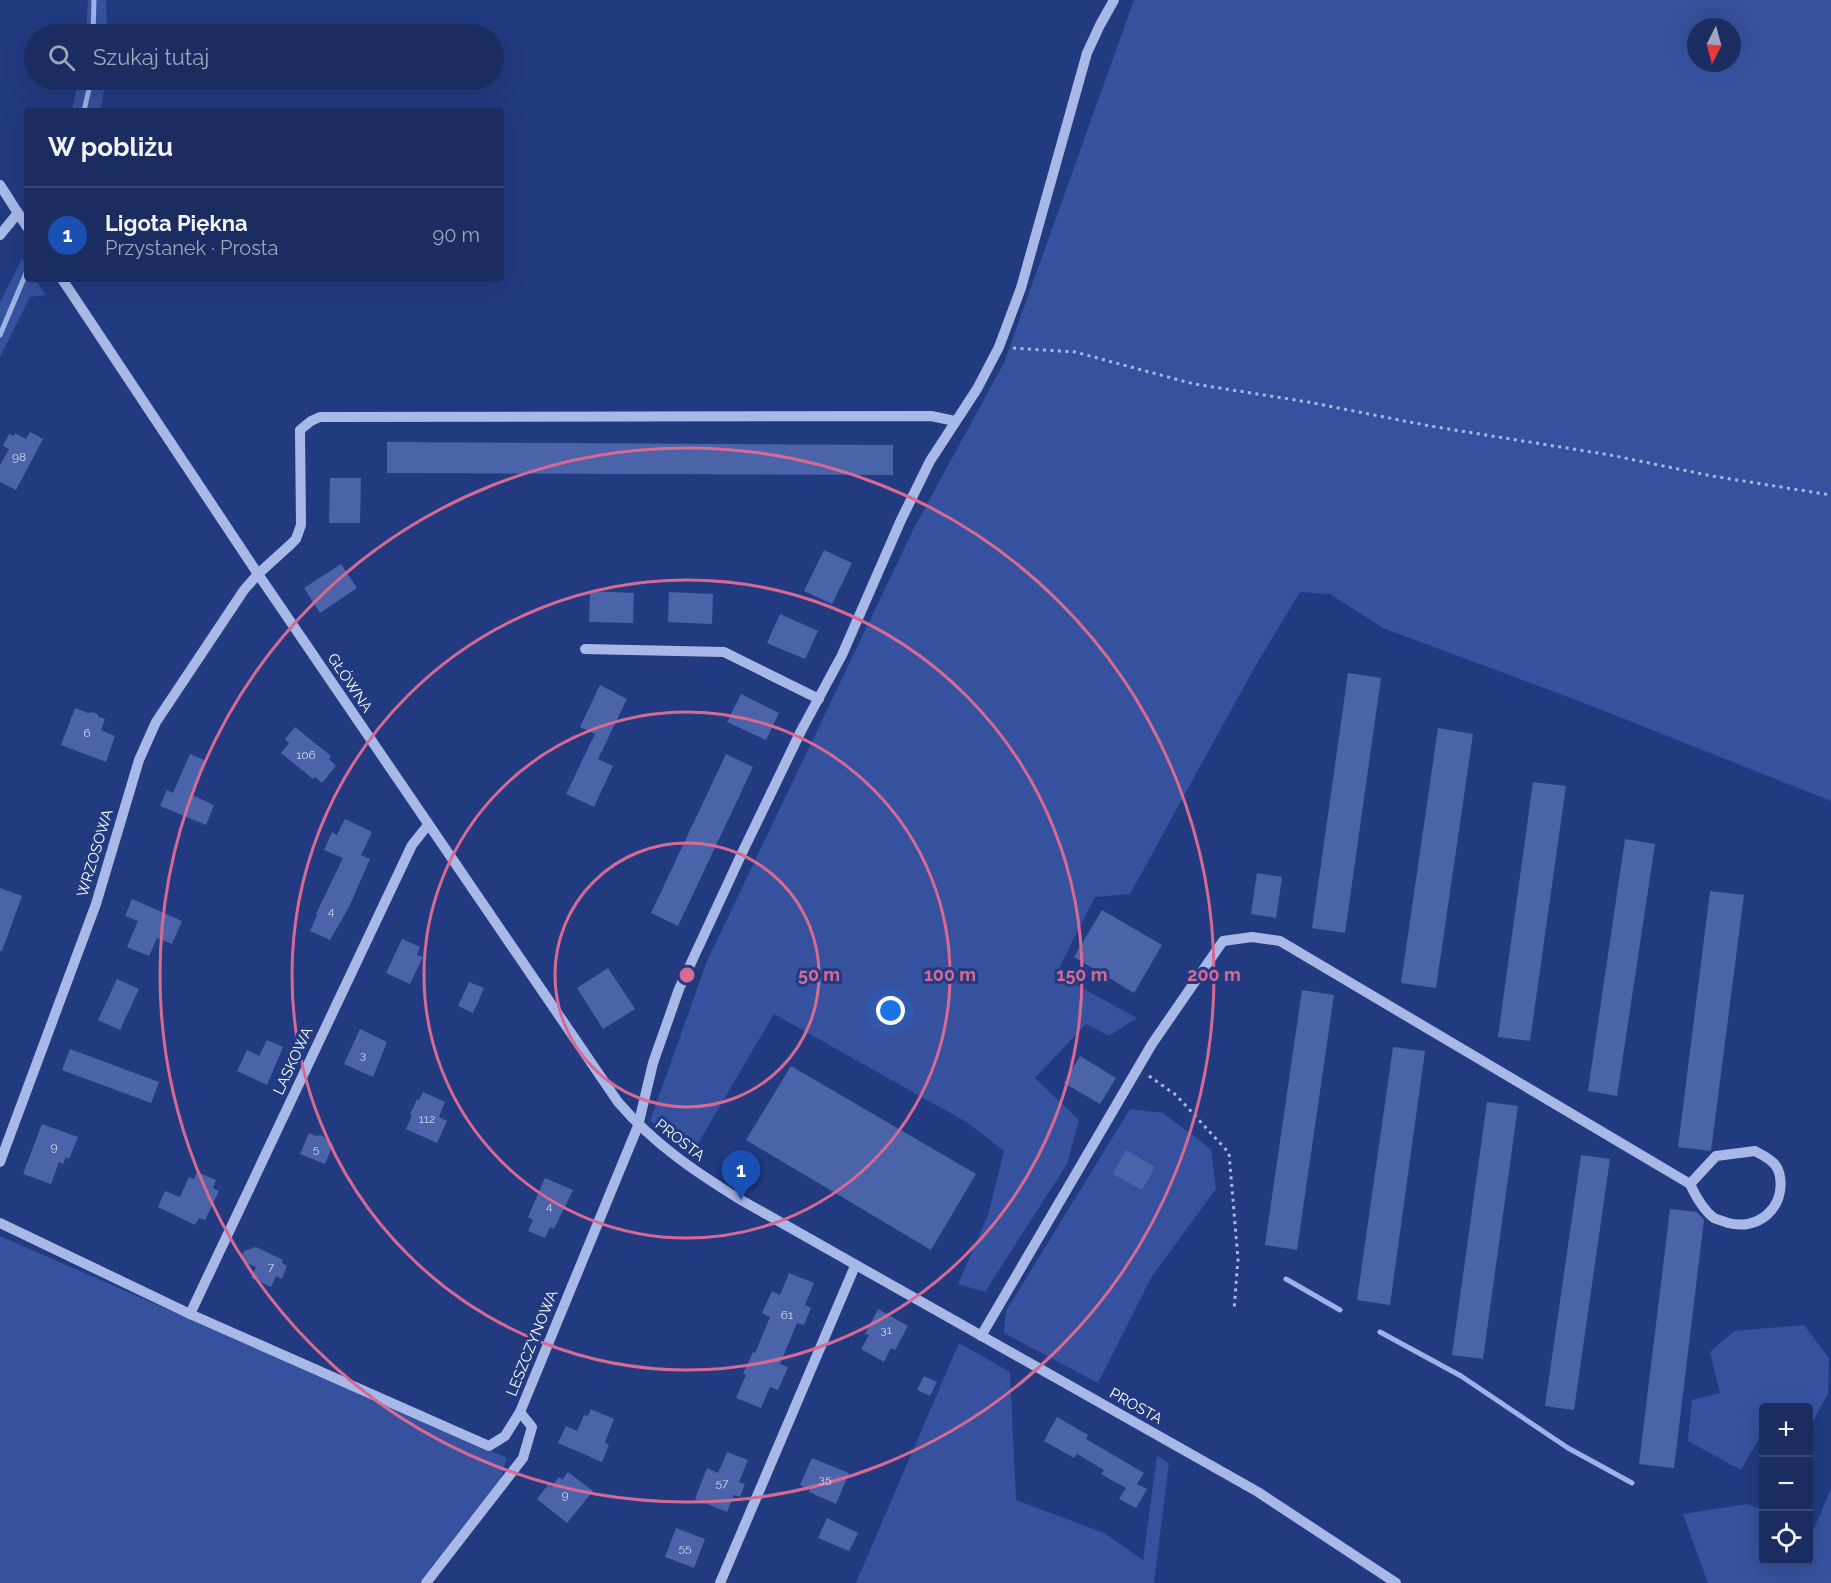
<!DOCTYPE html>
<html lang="pl">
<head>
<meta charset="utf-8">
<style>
  body { margin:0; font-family:Raleway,sans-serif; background:#233466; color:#f1f3f6 }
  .controls { position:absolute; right:18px; bottom:18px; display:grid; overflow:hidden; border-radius:6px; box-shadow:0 6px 24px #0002 }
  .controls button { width:54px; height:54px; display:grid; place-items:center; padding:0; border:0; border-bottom:2px solid #384875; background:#1a2c60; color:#f1f3f6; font:30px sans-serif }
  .compass { position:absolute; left:1687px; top:18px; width:54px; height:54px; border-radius:50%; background:#1a2c60; box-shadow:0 6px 24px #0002; rotate:186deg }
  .you { position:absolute; left:891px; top:1011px; width:21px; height:21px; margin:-15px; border:4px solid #fff; border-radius:50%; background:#1a73e8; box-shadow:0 0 0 9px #1a73e833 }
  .badge { display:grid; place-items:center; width:39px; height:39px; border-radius:50%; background:#8c9099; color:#fff; font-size:20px; font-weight:700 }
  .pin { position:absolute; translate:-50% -50px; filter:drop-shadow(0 2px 3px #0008) }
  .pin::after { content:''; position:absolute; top:32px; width:21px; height:18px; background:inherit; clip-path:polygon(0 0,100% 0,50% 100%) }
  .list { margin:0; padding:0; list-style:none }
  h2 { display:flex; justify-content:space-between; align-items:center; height:78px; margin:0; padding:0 24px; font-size:26px }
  h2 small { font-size:20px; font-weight:400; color:#9fa7bd }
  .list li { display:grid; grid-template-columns:39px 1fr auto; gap:18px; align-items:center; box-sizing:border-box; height:96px; padding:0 24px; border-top:2px solid #384875 }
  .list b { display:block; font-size:22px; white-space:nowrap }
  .list p { margin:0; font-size:20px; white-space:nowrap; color:#9fa7bd }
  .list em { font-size:20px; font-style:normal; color:#9fa7bd }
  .icon { flex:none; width:33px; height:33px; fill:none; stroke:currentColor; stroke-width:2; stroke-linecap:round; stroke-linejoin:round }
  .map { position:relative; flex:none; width:1831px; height:1583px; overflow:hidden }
  .search { position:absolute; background:#1a2c60; box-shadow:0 6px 24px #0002; left:24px; top:24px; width:480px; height:66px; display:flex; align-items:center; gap:15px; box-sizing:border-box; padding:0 21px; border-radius:33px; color:#9fa7bd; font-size:22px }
  .panel { position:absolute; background:#1a2c60; box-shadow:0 6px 24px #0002; left:24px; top:108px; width:480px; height:174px; border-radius:6px }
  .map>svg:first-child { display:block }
</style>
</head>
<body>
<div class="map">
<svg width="1831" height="1583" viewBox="0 0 1831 1583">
  <rect width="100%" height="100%" fill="#223a80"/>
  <!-- green -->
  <g fill="#36529e" fill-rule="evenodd">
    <path d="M88 0H106L107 34H86Z"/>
    <path d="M1134 0H1831V801L1592 706 1383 628 1330 594 1300 592 1253 670 1130 894 1095 897 1056 974 1137 1018 1109 1036 1086 1024 1035 1078 1079 1120 1067 1164 985 1292 958 1284 988 1215 1004 1151 968 1123 774 1014 693 1152 650 1121 707 961 914 528 1004 363ZM1696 27H1732V63H1696Z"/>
    <path d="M78 80H106L100 111H72Z"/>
    <path d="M22 259 27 267V279H35L46 295 30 297 0 357V302Z"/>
    <path d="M1130 1109 1163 1113 1211 1149 1216 1189 1152 1276 1098 1383 1004 1333 1006 1311Z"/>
    <path d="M0 1236 507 1458 500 1482 424 1583H0Z"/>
    <path d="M1804 1325 1829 1358 1828 1394 1809 1428 1808 1408H1764L1763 1438 1759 1439 1741 1470 1688 1441 1692 1400 1720 1393 1710 1352 1734 1331Z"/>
    <path d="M959 1343 1010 1372 1016 1500 1104 1533 1143 1560 1157 1456 1169 1463 1154 1583H856Z"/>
    <path d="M1831 1488V1583H1708L1683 1514 1747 1504 1763 1510 1764 1560H1808L1809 1527 1814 1529Z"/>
  </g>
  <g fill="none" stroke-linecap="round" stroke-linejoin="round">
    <!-- stream -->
    <g stroke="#9cb2e8" stroke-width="5">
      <path d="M93 34 94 0"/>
      <path d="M84 111 91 80"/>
      <path d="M0 335 27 271"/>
      <path d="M1286 1279 1340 1310"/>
      <path d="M1380 1332 1461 1376 1568 1448 1632 1483"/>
    </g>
  </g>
  <!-- building -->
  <g fill="#4b63a9">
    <path d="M30 432 43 439 16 490 0 482V465L9 449 3 446 9 434 14 436 15 433 26 439Z"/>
    <path d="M387 442 893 445V475L387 473Z"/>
    <path d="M330 478H361L360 523H329Z"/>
    <path d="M824 550 852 563 832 604 804 591Z"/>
    <path d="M341 564 357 588 320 613 304 588Z"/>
    <path d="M590 591 634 593 633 623 589 622Z"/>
    <path d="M669 592 713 594 712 624 668 622Z"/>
    <path d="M780 614 818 631 805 659 767 643Z"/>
    <path d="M1348 673 1381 678 1345 933 1312 928Z"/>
    <path d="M600 685 627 699 598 759 613 766 594 807 566 794 595 734 580 727Z"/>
    <path d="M741 694 779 713 766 740 727 722Z"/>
    <path d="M75 708 88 713 92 712 97 714 99 717 105 719 101 730 115 736 106 762 61 745Z"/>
    <path d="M295 727 331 756 329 759 336 766 322 783 315 777 313 779 281 753 289 743 285 739Z"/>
    <path d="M1438 728 1473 734 1436 988 1401 983Z"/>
    <path d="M190 754 206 761 192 795 214 805 206 825 160 806 167 790 173 793Z"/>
    <path d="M726 754 753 767 678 926 651 913Z"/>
    <path d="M1533 782 1566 786 1530 1041 1498 1037Z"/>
    <path d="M345 819 372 832 361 855 370 859 349 907 330 940 310 931 317 915 316 914 343 858 324 850 332 832 337 835Z"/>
    <path d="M1625 839 1655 844 1617 1096 1588 1091Z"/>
    <path d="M1257 873 1282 877 1276 918 1251 914Z"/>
    <path d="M0 888 22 896 2 951H0Z"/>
    <path d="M1710 891 1744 895 1711 1151 1678 1147Z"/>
    <path d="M132 899 182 921 172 944 157 938 149 956 127 947 138 921 125 916Z"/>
    <path d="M1102 910 1162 945 1134 993 1074 957Z"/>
    <path d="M402 939 420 947 417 955 423 957 410 984 386 973Z"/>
    <path d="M608 968 635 1009 603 1029 577 988Z"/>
    <path d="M117 979 139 989 120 1030 98 1020Z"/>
    <path d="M469 982 484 988 473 1013 458 1006Z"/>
    <path d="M1302 990 1334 995 1297 1250 1265 1245Z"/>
    <path d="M360 1029 387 1042 373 1077 344 1064Z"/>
    <path d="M267 1040 283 1047 267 1085 237 1071 247 1050 259 1056Z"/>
    <path d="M1393 1047 1425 1051 1390 1305 1357 1300Z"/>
    <path d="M70 1049 159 1082 151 1103 62 1070Z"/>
    <path d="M1080 1056 1116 1078 1100 1104 1064 1083Z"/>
    <path d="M791 1066 976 1174 931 1250 746 1140Z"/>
    <path d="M423 1092 445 1102 439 1117 447 1121 437 1143 406 1129 412 1115 410 1114 417 1099 419 1100Z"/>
    <path d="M1487 1102 1518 1106 1483 1359 1452 1355Z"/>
    <path d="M42 1124 78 1137 69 1159 66 1157 63 1164 59 1162 51 1184 23 1174Z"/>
    <path d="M309 1133 316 1136 321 1135 333 1144 325 1164 300 1154Z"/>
    <path d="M1126 1150 1155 1167 1142 1190 1113 1174Z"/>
    <path d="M1581 1155 1610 1159 1574 1410 1545 1406Z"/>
    <path d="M197 1172 216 1180 213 1188 219 1191 205 1220 199 1218 195 1225 158 1207 165 1191 180 1197 189 1177 194 1179Z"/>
    <path d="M545 1178 573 1190 554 1229 550 1227 545 1238 528 1231 533 1220 528 1217Z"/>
    <path d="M1670 1209 1697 1212 1704 1220 1674 1468 1639 1464Z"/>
    <path d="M256 1247 283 1260 282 1263 287 1266 282 1279 276 1276 271 1287 251 1278 256 1267 244 1262 242 1256 244 1251Z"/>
    <path d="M789 1273 814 1283 805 1305 811 1308 804 1325 797 1323 780 1364 788 1367 778 1390 770 1387 761 1408 736 1398 746 1375 743 1374 753 1352 755 1353 770 1317 762 1313 772 1291 780 1295Z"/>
    <path d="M878 1309 908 1326 895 1350 891 1348 884 1362 861 1349 869 1335 865 1334Z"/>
    <path d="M924 1376 937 1382 930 1396 917 1390Z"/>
    <path d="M591 1409 614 1419 605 1442 609 1445 602 1462 558 1443 566 1426 577 1431 584 1415 588 1416Z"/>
    <path d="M1057 1417 1088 1435 1086 1439 1144 1473 1137 1484 1147 1489 1136 1508 1119 1499 1126 1488 1101 1474 1104 1470 1077 1454 1074 1458 1044 1441Z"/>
    <path d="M727 1452 748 1460 739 1482 745 1484 740 1497 734 1495 727 1512 695 1499 707 1468 718 1473Z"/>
    <path d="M812 1458 849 1473 836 1504 809 1492 810 1489 800 1485Z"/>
    <path d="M568 1472 593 1491 567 1523 537 1499 548 1485 551 1487 559 1477 562 1480Z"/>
    <path d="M827 1518 858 1533 849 1551 818 1538Z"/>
    <path d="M676 1528 705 1539 694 1568 665 1557Z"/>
  </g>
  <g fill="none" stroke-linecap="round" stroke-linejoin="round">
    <!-- path -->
    <g stroke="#a8b9e7" stroke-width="3" stroke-dasharray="3 4.5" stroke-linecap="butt">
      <path d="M1013 348 1075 352 1194 384 1308 402 1430 426 1610 455 1712 476 1831 495"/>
      <path d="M1149 1076 1176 1095 1229 1153 1238 1259 1234 1310"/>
    </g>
    <!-- minor -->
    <g stroke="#a8b9e7" stroke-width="10">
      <path d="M0 185 27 227"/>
      <path d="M0 235 18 213"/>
      <path d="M62 279 258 574 618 1102C654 1144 694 1171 741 1200L1258 1492 1396 1583"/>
      <path d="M585 649 724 652 819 699"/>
      <path d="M1755 1151C1760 1154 1767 1157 1771 1161 1777 1165 1779 1170 1780 1177 1785 1208 1758 1231 1728 1223 1724 1221 1718 1220 1714 1218 1703 1210 1696 1197 1690 1184L1716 1156Z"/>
      <path d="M0 1162 96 904 139 760 156 722 244 590 258 574 290 545 296 539 301 525 300 430 311 421 320 417 931 416 955 421"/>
      <path d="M0 1223 190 1314 489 1446 505 1436 520 1412"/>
      <path d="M190 1314 412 845 428 825"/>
      <path d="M981 1336 1152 1044 1223 941 1252 937 1280 941 1690 1184"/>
      <path d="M426 1583 523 1458 532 1427 520 1412 638 1126 653 1063 679 989 742 853 801 731 842 655 901 520 930 461 977 389 999 347 1021 288 1087 53 1100 25 1114 0"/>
      <path d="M720 1583 855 1266"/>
    </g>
  </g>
  <!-- distance rings -->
  <g fill="none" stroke="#d76994" stroke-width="3">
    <circle cx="687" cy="975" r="132"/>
    <circle cx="687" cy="975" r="263"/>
    <circle cx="687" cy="975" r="395"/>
    <circle cx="687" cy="975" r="527"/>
  </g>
  <g text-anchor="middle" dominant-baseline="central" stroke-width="6" stroke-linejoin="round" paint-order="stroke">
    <!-- number labels -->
    <g font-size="12" fill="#d2d8ea">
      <text x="19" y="457">98</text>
      <text x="87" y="733">6</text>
      <text x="306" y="755">106</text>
      <text x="331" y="911">4</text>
      <text x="363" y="1055">3</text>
      <text x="427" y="1119">112</text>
      <text x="54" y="1147">9</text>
      <text x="316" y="1149">5</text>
      <text x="549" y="1206">4</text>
      <text x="271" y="1267">7</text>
      <text x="787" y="1315">61</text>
      <text x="886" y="1330">31</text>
      <text x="825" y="1479">35</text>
      <text x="722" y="1483">57</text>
      <text x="565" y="1495">9</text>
      <text x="685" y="1548">55</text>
    </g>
    <!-- street labels -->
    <g font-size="15" fill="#fff" stroke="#223a80">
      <text transform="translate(350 683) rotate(56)">GŁÓWNA</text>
      <text transform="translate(95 853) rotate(-73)">WRZOSOWA</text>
      <text transform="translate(293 1061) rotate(-65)">LASKOWA</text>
      <text transform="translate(680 1140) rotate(38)">PROSTA</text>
      <text transform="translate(532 1343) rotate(-68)">LESZCZYNOWA</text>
      <text transform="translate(1136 1406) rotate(29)">PROSTA</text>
    </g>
  </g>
  <circle cx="687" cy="975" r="9" fill="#d76994" stroke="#223a80" stroke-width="3"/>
  <g font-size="18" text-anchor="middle" font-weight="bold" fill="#d76994" stroke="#223a80" stroke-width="6" stroke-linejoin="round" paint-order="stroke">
    <text x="819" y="981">50 m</text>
    <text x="950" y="981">100 m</text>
    <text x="1082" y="981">150 m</text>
    <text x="1214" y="981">200 m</text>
  </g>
</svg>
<div class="controls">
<button>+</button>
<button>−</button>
<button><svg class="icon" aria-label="locate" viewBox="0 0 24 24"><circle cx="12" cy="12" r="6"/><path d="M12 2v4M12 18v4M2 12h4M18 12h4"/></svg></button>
</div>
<svg class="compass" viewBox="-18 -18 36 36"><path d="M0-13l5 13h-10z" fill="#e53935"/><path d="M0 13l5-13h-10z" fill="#9fa7bd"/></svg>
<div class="you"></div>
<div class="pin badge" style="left:741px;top:1200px;background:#1a4fb4">1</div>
<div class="search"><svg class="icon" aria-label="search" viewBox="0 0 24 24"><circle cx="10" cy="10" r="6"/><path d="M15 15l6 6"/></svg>Szukaj tutaj</div>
<section class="panel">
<h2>W pobliżu<small></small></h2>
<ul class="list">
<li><span class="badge" style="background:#1a4fb4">1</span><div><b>Ligota Piękna</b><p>Przystanek · Prosta</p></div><em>90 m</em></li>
</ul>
</section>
</div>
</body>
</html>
